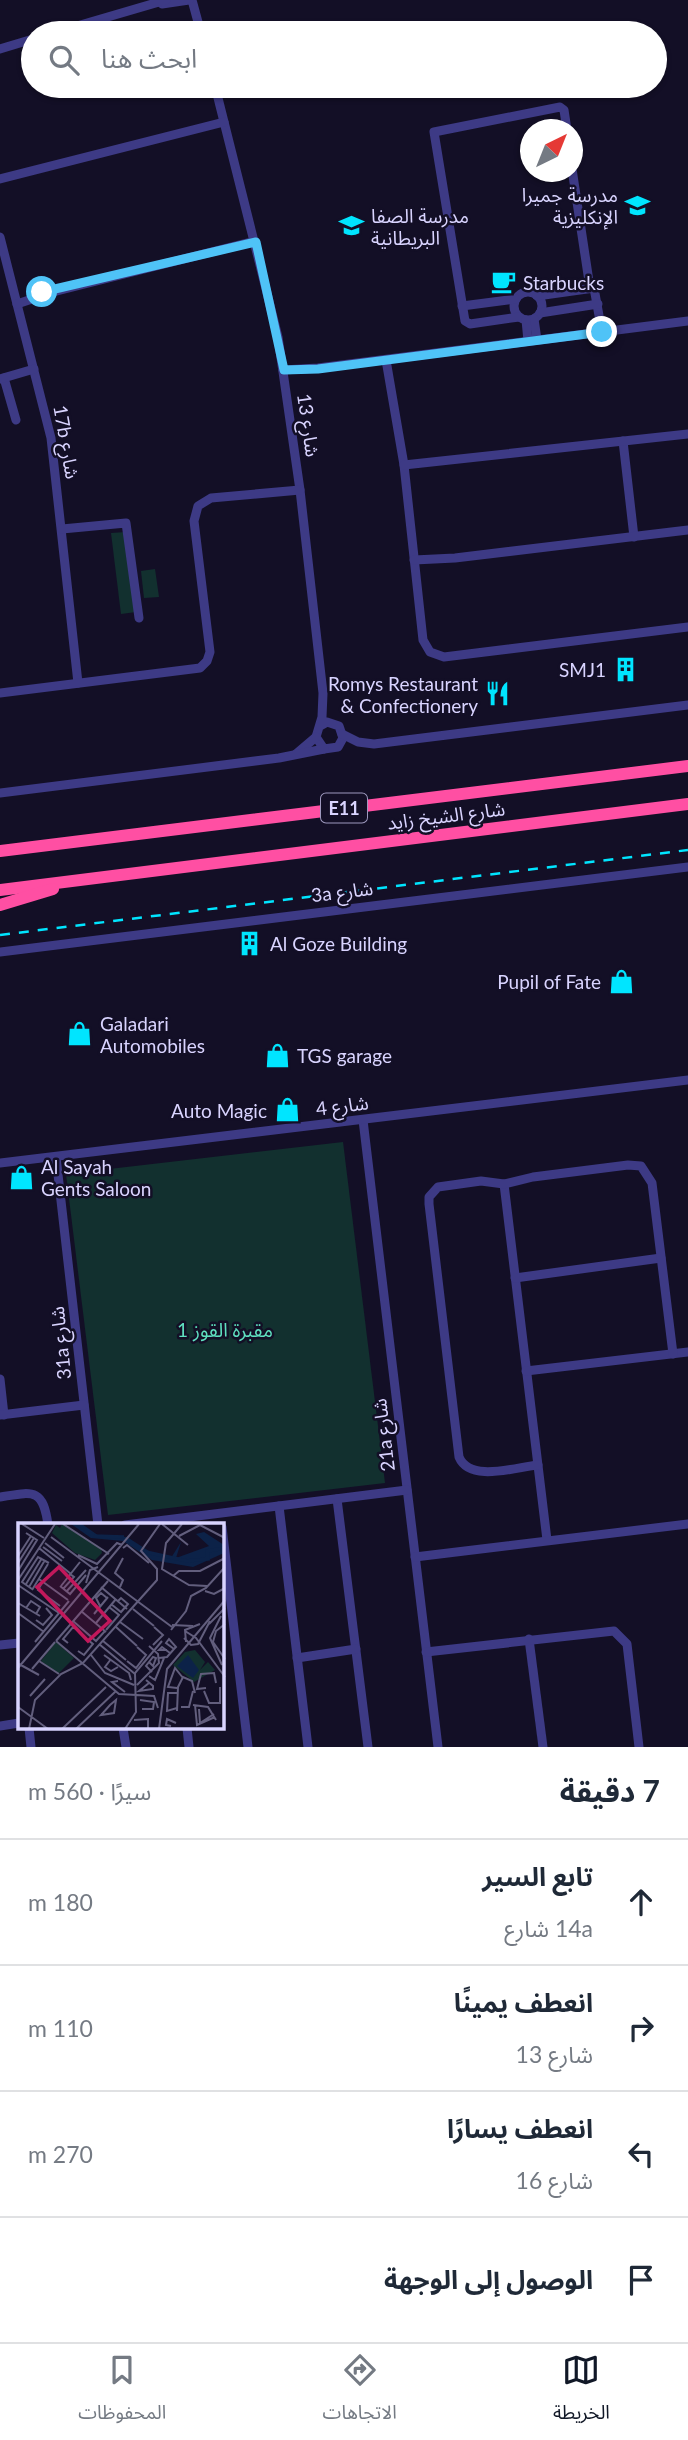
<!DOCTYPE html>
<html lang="ar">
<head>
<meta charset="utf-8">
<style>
  body { margin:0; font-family:Lato,"Noto Sans Arabic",sans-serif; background:#f2f2f3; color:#1f2937; direction:rtl }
  .compass { position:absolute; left:520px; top:119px; width:63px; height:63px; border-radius:50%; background:#fff; box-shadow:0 2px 5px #0004; rotate:43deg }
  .stop { position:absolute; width:21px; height:21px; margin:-16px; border:5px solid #4fc3f7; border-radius:50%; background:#fff }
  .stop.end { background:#4fc3f7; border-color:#fff; box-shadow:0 2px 7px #0008 }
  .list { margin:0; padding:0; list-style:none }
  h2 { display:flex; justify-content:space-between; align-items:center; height:91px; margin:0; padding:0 28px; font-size:30px }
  h2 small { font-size:23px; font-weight:400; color:#747a83 }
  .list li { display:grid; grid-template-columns:46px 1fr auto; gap:21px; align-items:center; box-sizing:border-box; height:126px; padding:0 28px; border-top:2px solid #e0e1e3 }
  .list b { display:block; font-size:26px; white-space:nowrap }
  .list p { margin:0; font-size:23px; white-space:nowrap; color:#747a83 }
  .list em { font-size:23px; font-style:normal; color:#747a83 }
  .icon { flex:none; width:38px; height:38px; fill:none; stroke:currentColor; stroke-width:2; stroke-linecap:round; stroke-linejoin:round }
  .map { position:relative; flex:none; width:688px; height:1747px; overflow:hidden; direction:ltr }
  .search { position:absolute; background:#fff; box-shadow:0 2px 5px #0004; left:21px; right:21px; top:21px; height:77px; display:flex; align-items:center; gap:18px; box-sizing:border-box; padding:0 24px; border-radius:38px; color:#747a83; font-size:26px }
  .sheet { height:595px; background:#fff }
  nav { display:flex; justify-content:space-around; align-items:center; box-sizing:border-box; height:98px; border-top:2px solid #e0e1e3; background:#fff; font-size:19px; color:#747a83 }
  nav a { display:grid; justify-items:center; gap:4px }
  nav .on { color:#111827 }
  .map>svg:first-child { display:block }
</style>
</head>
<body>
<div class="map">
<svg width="688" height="1747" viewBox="0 0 688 1747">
  <rect width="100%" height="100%" fill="#130f26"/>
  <!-- green -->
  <g fill="#12302f">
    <path d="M126 532 136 612 121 614 111 533Z"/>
    <path d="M155 569 159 597 144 598 141 571Z"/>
    <path d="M343 1142 385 1483 108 1515 66 1174Z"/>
  </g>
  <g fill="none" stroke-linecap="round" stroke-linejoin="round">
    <!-- minor -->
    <g stroke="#3d3a85" stroke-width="9">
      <path d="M192 0 201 33"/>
      <path d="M162 4 189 0"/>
      <path d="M53 33 166 0"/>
      <path d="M0 49 33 39"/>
      <path d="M215 86 278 337 300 490 323 693 322 717 316 737 324 749 338 747 343 738 339 726 327 722 320 726"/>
      <path d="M572 169 590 288"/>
      <path d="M0 179 224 122"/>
      <path d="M0 237 51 438 78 683"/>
      <circle cx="528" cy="306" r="14"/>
      <path d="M537 296 594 288 602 332"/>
      <path d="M17 304 53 292 255 241"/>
      <path d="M462 306 516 299"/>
      <path d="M540 313 598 304"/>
      <path d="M519 317 470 324 465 321 434 132 560 107 564 110 567 130"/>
      <path d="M534 319 537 340"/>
      <path d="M526 320 528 341"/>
      <path d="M386 360 404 465 423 640 430 652 444 657 688 627"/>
      <path d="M283 370 318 368 688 321"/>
      <path d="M4 378 16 420"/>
      <path d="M0 379 34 369"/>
      <path d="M623 441 634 537"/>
      <path d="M404 465 688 434"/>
      <path d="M62 529 126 523 139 618"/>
      <path d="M414 560 455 558 688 530"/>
      <path d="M0 693 200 668 207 661 210 652 194 521 198 506 211 498 300 490"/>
      <path d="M342 734 358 742 374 744 688 705"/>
      <path d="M296 754 316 737"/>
      <path d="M0 793 279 758 324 749"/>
      <path d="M0 952 688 867"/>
      <path d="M363 1120 438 1747"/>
      <path d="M56 1157 98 1525"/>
      <path d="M0 1163 688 1080"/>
      <path d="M504 1184 547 1540"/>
      <path d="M515 1278 661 1258"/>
      <path d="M526 1371 688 1352"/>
      <path d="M0 1379 4 1415"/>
      <path d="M0 1415 84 1405"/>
      <path d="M538 1465C516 1467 470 1483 459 1457L429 1204V1197L438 1187 481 1181 504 1184 533 1177 628 1165 641 1166 652 1183 673 1354"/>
      <path d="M0 1497C32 1492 43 1487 48 1525"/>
      <path d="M337 1499 368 1747"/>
      <path d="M279 1506 308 1747"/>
      <path d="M125 1525 407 1490"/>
      <path d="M222 1527 248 1747"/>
      <path d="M415 1557 688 1524"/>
      <path d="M529 1639 543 1747"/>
      <path d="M0 1645 19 1643"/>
      <path d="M426 1652 614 1631 627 1644 639 1747"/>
      <path d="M297 1658 356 1649"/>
      <path d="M0 1726 19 1723"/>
      <path d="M29 1728 31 1747"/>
      <path d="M123 1728 126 1747"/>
      <path d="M187 1728 189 1747"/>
    </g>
    <!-- highway -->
    <g stroke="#ff4fa3" stroke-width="12">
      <path d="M0 851 688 766"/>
      <path d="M0 890 688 804"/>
      <path d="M0 905 53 889"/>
    </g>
    <!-- rail -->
    <path stroke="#00e5ff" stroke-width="2.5" stroke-dasharray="10 9" stroke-linecap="butt" d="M0 935 688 850"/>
  </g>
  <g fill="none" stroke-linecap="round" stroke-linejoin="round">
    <!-- route -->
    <path stroke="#4fc3f7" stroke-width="9" d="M42 292 256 242 284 370 318 369 602 332"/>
  </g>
  <!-- icons -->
  <defs>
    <symbol id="school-bare" viewBox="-9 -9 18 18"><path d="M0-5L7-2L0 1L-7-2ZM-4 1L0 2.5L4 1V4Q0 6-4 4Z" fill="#00e5ff" stroke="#130f26" stroke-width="2.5" paint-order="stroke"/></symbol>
    <symbol id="cafe-bare" viewBox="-9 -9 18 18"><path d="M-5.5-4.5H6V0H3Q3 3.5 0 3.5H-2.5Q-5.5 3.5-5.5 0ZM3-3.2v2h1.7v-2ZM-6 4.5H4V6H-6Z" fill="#00e5ff" stroke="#130f26" stroke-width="2.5" paint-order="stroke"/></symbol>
    <symbol id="building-bare" viewBox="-9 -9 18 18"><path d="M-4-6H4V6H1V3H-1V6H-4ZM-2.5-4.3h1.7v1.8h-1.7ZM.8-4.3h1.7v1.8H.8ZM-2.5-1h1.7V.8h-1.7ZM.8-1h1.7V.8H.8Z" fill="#00e5ff" stroke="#130f26" stroke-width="2.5" paint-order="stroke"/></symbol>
    <symbol id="restaurant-bare" viewBox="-9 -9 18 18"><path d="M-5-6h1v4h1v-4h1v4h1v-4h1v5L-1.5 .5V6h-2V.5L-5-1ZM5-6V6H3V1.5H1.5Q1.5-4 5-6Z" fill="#00e5ff" stroke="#130f26" stroke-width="2.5" paint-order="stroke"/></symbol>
    <symbol id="shop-bare" viewBox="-9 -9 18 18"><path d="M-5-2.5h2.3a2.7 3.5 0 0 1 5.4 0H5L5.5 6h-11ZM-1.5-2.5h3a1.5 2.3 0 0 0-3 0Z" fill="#00e5ff" stroke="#130f26" stroke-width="2.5" paint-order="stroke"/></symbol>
  </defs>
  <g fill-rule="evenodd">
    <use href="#school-bare" x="620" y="188" width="35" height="35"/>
    <use href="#school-bare" x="334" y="208" width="35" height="35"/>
    <use href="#cafe-bare" x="486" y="264" width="35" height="35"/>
    <use href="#building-bare" x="608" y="652" width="35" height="35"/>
    <use href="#restaurant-bare" x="480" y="676" width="35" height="35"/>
    <use href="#building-bare" x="232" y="926" width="35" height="35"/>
    <use href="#shop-bare" x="604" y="964" width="35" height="35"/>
    <use href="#shop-bare" x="62" y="1016" width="35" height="35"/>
    <use href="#shop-bare" x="260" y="1038" width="35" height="35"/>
    <use href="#shop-bare" x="270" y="1092" width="35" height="35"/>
    <use href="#shop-bare" x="4" y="1160" width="35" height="35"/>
  </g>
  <g text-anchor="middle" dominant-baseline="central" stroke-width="5" stroke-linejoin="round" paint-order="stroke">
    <!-- shield labels -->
    <rect fill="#130f26" stroke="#9e99be" stroke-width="2" x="321" y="793.5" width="46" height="29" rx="5"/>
    <g font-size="18" font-weight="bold" fill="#d9d4ff">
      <text x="344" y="808">E11</text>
    </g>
    <!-- poi labels -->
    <g font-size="19" fill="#d9d4ff" stroke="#130f26" text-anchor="start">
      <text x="618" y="194" text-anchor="end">مدرسة جميرا<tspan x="618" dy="22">الإنكليزية</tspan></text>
      <text x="371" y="215">مدرسة الصفا<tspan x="371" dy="22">البريطانية</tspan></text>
      <text x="523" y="282">Starbucks</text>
      <text x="606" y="669" text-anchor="end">SMJ1</text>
      <text x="478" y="683" text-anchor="end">Romys Restaurant<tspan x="478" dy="22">&amp; Confectionery</tspan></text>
      <text x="270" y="943">Al Goze Building</text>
      <text x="601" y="981" text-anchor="end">Pupil of Fate</text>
      <text x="100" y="1023">Galadari<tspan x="100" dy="22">Automobiles</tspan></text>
      <text x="297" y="1055">TGS garage</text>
      <text x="267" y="1110" text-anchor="end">Auto Magic</text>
      <text x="41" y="1166">Al Sayah<tspan x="41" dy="22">Gents Saloon</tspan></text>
    </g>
    <!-- street labels -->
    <g font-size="19" fill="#d9d4ff" stroke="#130f26">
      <text transform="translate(309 425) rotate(82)">شارع 13</text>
      <text transform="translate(67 442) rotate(80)">17b شارع</text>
      <text transform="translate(446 815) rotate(-7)">شارع الشيخ زايد</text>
      <text transform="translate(342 891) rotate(-7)">3a شارع</text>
      <text transform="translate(342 1105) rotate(-7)">شارع 4</text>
      <text transform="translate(60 1343) rotate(-96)">31a شارع</text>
      <text transform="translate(383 1435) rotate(-97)">21a شارع</text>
    </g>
    <!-- park labels -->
    <g font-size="19" fill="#5fe0c0" stroke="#130f26">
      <text x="225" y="1329">مقبرة القوز 1</text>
    </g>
  </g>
  <!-- overview -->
  <g transform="translate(18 1523)">
    <rect width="206" height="206" fill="#130f26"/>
    <path d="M44 1 83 25 84 30 77 37 57 30 34 10 38 2 42 5ZM38 119 56 135 40 151 23 138ZM177 127 187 139 182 147 190 139 197 147 176 159 155 142 167 129Z" fill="#12302f"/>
    <path d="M53 1H64L81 13 109 14 134 30 153 35 163 19 158 35 191 23 178 11 186 9 206 22V30L175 44 134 37 105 18 73 15ZM170 132 181 147 175 155 159 143Z" fill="#0c2248"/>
    <path fill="none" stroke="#0c2248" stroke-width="3.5" d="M60 1 76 13 106 14M128 29 169 38 190 36 189 28 207 25"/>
    <path fill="none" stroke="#625e7d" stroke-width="2" d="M4 1 26 15M45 1 91 31M144 1 170 22M164 1 148 20 144 46 171 62 189 63M161 13 182 2 207 15M33 14 154 104M27 20 46 35M25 24 44 38M21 25 53 51M105 25 109 22 131 40M60 32 79 41 99 20 104 22M0 33 13 13M0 40 16 15M0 48 19 17 8 10M155 53 161 48H182L207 35M21 56 50 77M0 57 37 1M25 58 20 67 42 83M68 60 72 47 80 44M8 61 24 35M0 62 41 90M42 63 52 71 68 52M43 63 62 39M11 64 27 37M83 64 109 86M102 64 105 57 97 50 105 35M14 66 4 59 20 34 31 40M45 66 56 54 52 51M14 67 30 41M187 68 196 71 207 65M48 69 68 47M0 80 22 93M93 81 103 89 110 81 103 75 100 78M82 83 78 75 83 70 89 75M8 85 13 78 22 84 18 91M115 86 136 103M63 88 88 109M0 90 26 109M76 91 90 74M203 93 192 115 204 142M18 97 25 102 34 92 28 85M55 98 78 118 87 108M102 99 125 116M78 100 98 76M191 101 207 85M207 101 198 108 195 119 207 136M154 102 175 103M98 104 119 123M88 107 101 92 91 84M153 107 168 88 173 73 188 65 207 44M167 108 178 115 207 154M166 115 173 122 180 121 192 98M38 118 101 171 136 173 140 185M38 118 90 58M85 118 108 137M17 119 51 78M168 119 167 107 182 101M50 120 45 116 55 104 61 108M81 121 117 151M135 122 145 112 136 104M149 127H141L144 124 152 130M60 128 66 132 75 121 70 117M73 132 87 150 116 162M86 132 111 150 113 157M141 135 149 134 156 126 158 124 151 116 148 120 156 126M93 136 87 144 93 148 100 144M21 138 41 151M109 138 118 145 128 132 119 124M131 139 135 143 138 135 135 134 131 139 128 143 134 149M1 141 21 152M0 145 121 1M14 146 37 119M131 153 137 157 146 135M128 157 135 163V166L121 168 131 160M100 158 94 159 107 169M119 162 141 140 140 131 131 123M159 165 150 164 157 145 165 155M188 165 179 166 183 151 196 150 198 160M186 168 191 180H202V164M12 173 27 156M98 177 96 190 83 192 92 182ZM122 177 136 179 135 186H124M175 182 190 184 198 197M177 182 179 202 197 194M0 184 30 206M163 184H171L175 168M159 185 149 188 150 170H159M181 186 182 200 196 191M159 188 160 164 165 154 174 158 177 170M116 197 130 196V206M153 203 148 202 149 196 158 200M11 206 17 177 43 151 65 140 139 57V46L123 28 142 1M44 206 88 164M58 206 98 168M107 206 118 189 117 150 144 118M141 206 149 146 207 77"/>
    <path fill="#c2185b" fill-opacity="0.15" stroke="#c2185b" stroke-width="3.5" d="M41 44 92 98 70 118 19 64Z"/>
    <rect width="206" height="206" fill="none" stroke="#d9d4ff" stroke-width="3.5"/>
  </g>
</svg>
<svg class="compass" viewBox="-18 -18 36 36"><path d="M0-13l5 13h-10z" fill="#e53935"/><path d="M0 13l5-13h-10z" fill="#747a83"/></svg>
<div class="stop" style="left:42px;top:292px"></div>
<div class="stop end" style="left:602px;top:332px"></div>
<div class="search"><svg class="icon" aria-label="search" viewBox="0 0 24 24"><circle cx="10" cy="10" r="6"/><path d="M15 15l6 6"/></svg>ابحث هنا</div>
</div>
<section class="sheet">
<h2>7 دقيقة<small>سيرًا · 560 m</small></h2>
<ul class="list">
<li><svg class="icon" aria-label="ahead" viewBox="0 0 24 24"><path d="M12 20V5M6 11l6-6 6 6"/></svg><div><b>تابع السير</b><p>14a شارع</p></div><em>180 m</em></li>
<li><svg class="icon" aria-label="right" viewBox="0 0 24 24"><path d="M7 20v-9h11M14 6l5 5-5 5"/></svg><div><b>انعطف يمينًا</b><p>شارع 13</p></div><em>110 m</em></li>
<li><svg class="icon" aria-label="left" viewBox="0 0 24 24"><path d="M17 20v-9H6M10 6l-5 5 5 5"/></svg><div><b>انعطف يسارًا</b><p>شارع 16</p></div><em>270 m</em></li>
<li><svg class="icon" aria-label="arrive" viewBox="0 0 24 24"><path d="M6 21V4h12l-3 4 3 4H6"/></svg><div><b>الوصول إلى الوجهة</b></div></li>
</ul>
</section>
<nav>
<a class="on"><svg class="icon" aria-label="map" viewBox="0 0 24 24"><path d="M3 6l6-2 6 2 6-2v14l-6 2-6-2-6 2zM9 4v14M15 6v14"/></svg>الخريطة</a>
<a><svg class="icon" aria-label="directions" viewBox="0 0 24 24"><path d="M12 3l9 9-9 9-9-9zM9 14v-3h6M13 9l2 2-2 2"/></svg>الاتجاهات</a>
<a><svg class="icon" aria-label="saved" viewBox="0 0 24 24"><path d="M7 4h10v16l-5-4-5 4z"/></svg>المحفوظات</a>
</nav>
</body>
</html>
